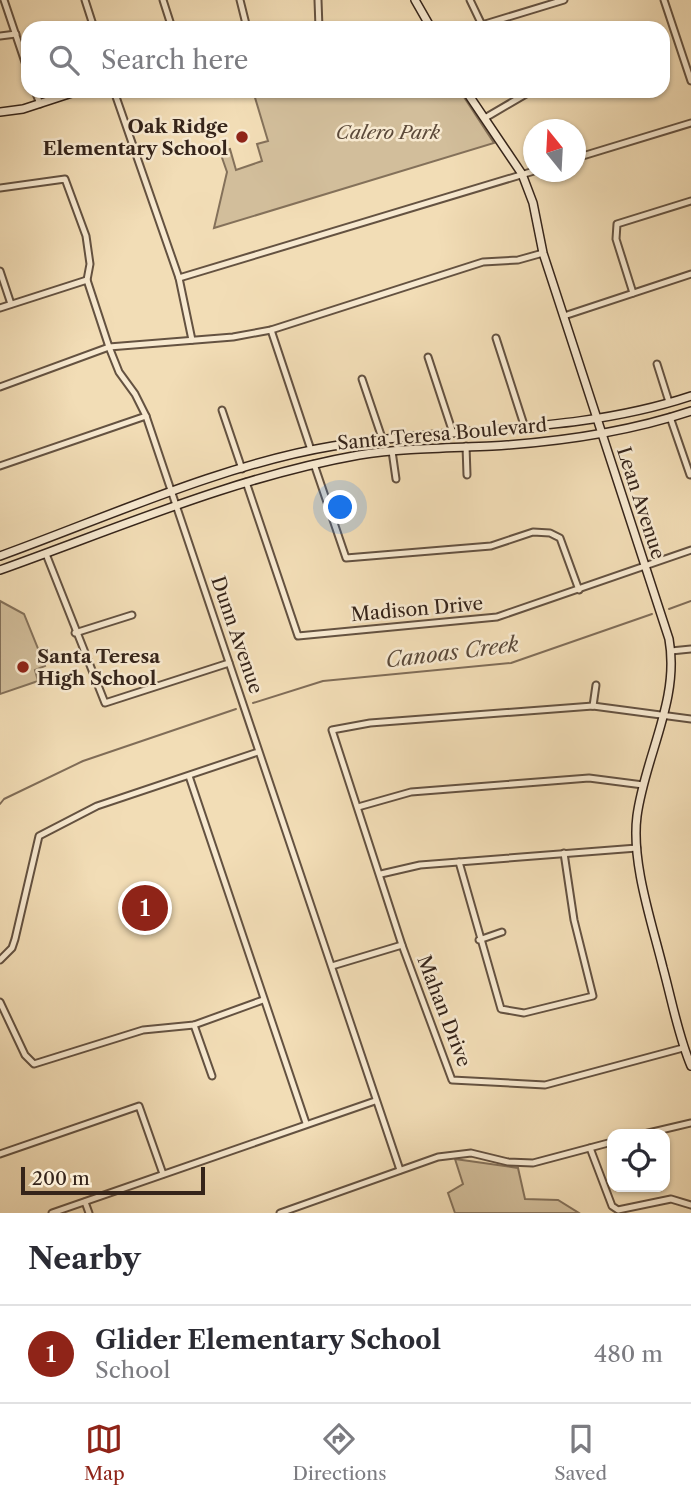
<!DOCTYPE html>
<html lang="en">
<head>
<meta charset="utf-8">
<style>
  body { margin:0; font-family:"Libre Caslon Text",serif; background:#f2f2f3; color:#2b2b33 }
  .controls { position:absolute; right:21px; bottom:21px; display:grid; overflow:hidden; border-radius:14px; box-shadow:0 2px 5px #0004 }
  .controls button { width:63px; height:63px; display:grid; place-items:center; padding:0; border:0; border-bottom:2px solid #e1e1e2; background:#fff; color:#2b2b33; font:35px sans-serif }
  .compass { position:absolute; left:523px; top:119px; width:63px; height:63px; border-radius:50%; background:#fff; box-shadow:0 2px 5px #0004; rotate:342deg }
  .scale { position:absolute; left:21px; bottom:18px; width:184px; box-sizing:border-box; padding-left:7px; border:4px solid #35241a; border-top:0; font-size:19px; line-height:24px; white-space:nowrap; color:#35241a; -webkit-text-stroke:5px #f7e9d0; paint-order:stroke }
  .you { position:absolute; left:341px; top:508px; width:24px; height:24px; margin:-18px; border:5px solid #fff; border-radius:50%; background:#1a73e8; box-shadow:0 0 0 10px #1a73e833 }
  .badge { display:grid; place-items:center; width:46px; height:46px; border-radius:50%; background:#8f2418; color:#fff; font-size:23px; font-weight:700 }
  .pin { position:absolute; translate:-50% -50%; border:4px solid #fff; box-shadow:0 2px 7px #0006 }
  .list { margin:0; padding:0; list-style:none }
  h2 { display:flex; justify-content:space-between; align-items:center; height:91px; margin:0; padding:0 28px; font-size:30px }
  h2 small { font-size:23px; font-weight:400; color:#7c7c81 }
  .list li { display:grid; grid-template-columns:46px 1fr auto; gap:21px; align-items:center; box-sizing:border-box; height:98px; padding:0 28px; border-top:2px solid #e1e1e2 }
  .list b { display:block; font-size:26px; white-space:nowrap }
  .list p { margin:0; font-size:23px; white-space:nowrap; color:#7c7c81 }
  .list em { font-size:23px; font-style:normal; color:#7c7c81 }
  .icon { flex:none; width:38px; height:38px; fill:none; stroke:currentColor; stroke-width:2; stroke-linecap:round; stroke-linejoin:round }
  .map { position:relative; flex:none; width:691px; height:1213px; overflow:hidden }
  .search { position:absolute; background:#fff; box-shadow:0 2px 5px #0004; left:21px; right:21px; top:21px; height:77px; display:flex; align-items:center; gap:18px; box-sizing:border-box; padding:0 24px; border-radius:21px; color:#7c7c81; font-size:26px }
  .sheet { height:189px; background:#fff }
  nav { display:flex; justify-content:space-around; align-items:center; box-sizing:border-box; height:98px; border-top:2px solid #e1e1e2; background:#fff; font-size:19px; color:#7c7c81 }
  nav a { display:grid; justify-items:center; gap:4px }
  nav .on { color:#8f2418 }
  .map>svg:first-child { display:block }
</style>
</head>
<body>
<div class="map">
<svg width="691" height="1213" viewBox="0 0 691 1213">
  <rect width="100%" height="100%" fill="#f2ddb6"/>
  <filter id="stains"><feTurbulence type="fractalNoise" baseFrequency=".00286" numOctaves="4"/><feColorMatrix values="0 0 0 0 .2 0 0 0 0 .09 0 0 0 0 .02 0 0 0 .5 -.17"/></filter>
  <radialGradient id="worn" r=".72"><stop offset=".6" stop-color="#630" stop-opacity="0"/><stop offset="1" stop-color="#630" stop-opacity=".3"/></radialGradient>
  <!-- green -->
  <g fill="#d2be9b" stroke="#84715a" stroke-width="2">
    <path d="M253 91H460L494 143 214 228 227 172 220 152 230 149 236 170 262 161 257 144 268 141Z"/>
    <path d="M0 601 24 614 45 666 35 670 38 681 0 694Z"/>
    <path d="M455 1159 518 1168 525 1199 558 1200 579 1213H455L448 1193 463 1184Z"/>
  </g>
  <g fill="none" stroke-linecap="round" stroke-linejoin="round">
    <!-- stream -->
    <g stroke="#806d58" stroke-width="2">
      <path d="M669 609 691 601"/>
      <path d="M253 703 323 681 511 663 652 614"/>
      <path d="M0 804 4 799 83 761 236 709"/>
    </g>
    <defs>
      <g id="street">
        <path d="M4 0 28 71"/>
        <path d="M85 0 94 28"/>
        <path d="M163 0 172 28"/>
        <path d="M240 0 247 28"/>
        <path d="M318 0 319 28"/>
        <path d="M470 0 482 25"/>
        <path d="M664 0 691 81"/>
        <path d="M472 28 564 0"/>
        <path d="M0 36 16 34"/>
        <path d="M35 91 40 104"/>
        <path d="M114 91 179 278 192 340"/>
        <path d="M485 118 531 91"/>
        <path d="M576 158 691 123"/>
        <path d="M0 188 65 179 86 236 90 264 87 280 109 347 119 372 135 394 146 416 400 1170"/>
        <path d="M0 271 11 304"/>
        <path d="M179 278 534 171"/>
        <path d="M633 293 616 239 617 224 691 201"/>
        <path d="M0 308 87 280"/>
        <path d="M564 316 691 274"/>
        <path d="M271 330 311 450"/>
        <path d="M496 338 525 428"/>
        <path d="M428 357 453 433"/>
        <path d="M657 364 669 402"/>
        <path d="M362 379 382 438"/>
        <path d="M0 387 109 347 233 337 271 330 483 262 518 260 543 253"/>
        <path d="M222 410 242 469"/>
        <path d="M670 417 690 475"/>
        <path d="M466 446 467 475"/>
        <path d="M392 451 396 479"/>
        <path d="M314 464 346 558 491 546 533 532 550 533 560 538 579 590"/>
        <path d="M0 466 146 416"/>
        <path d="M246 482 298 636 497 617 691 550"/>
        <path d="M46 554 105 703 229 663"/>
        <path d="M75 633 132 615"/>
        <path d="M671 651 691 649"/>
        <path d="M593 706 596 685"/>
        <path d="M189 776 306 1123"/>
        <path d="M358 807 411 792 589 778 643 785"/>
        <path d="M459 862 501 1009 524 1013 593 996 574 920 564 853"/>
        <path d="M381 874 420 865 637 848"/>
        <path d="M479 940 502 932"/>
        <path d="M0 960 12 948 15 939 39 836 97 806 258 752"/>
        <path d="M332 966 402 945"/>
        <path d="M0 1002 25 1055 34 1064 143 1030 194 1025 263 1000"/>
        <path d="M194 1025 212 1076"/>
        <path d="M683 1048 545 1085 452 1080 402 945 332 730 370 723 593 706 691 719"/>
        <path d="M644 1134 691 1123"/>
        <path d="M590 1148 612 1206 618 1210 671 1199 691 1205"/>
        <path d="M0 1154 139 1106 163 1174"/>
        <path d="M85 1202 89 1213"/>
        <path d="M52 1213 375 1101"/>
        <path d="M280 1213 438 1157 471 1153 508 1162 533 1163 612 1142"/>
      </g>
      <g id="secondary">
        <path d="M415 0 431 28"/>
        <path d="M466 91 522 174 533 203 543 253 669 639C680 700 645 756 637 816 631 862 652 923 663 968 672 1001 678 1035 691 1066"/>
        <path d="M0 112 23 109 78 91"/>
        <path d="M0 556C105 518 224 464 333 446 453 426 574 435 691 396"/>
        <path d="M0 570C118 528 235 477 359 455 403 448 448 448 492 446 558 442 628 432 691 411"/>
      </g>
    </defs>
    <!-- street casing -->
    <use href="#street" stroke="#645241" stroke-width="9"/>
    <!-- secondary casing -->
    <use href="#secondary" stroke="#35241a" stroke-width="10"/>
    <!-- street -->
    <use href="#street" stroke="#f7e9d0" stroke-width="5"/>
    <!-- secondary -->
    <use href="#secondary" stroke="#f7e9d0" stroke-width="7"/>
  </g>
  <!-- markers -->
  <g fill="#8f2418" stroke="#f7e9d0" stroke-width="2.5">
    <circle cx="242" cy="137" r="7"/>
    <circle cx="23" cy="667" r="7"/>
  </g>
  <g text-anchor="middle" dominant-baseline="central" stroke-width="5" stroke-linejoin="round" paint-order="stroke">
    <!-- poi labels -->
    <g font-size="19" font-weight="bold" fill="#35241a" stroke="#f7e9d0" text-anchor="end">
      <text x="228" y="126">Oak Ridge<tspan x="228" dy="22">Elementary School</tspan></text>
      <text x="37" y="656" text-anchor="start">Santa Teresa<tspan x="37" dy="22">High School</tspan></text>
    </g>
    <!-- park labels -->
    <g font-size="19" font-style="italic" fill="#5c4a3a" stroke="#f7e9d0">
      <text x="388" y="132">Calero Park</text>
    </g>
    <!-- street labels -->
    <g font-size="19" fill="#35241a" stroke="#f7e9d0">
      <text transform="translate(442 434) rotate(-5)">Santa Teresa Boulevard</text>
      <text transform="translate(641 503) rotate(72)">Lean Avenue</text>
      <text transform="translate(417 609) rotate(-5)">Madison Drive</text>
      <text transform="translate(237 635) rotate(71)">Dunn Avenue</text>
      <text transform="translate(444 1011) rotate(69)">Mahan Drive</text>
    </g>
    <!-- water labels -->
    <g font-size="21" font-style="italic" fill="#5a4939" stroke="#f7e9d0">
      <text transform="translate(452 652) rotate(-7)">Canoas Creek</text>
    </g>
  </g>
  <rect width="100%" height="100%" filter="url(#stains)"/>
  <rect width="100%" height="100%" fill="url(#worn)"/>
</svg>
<div class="controls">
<button><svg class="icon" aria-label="locate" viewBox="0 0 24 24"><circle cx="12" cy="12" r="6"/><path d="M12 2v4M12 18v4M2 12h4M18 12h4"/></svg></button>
</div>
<svg class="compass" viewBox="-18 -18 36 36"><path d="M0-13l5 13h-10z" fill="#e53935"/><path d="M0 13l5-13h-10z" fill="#7c7c81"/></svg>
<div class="scale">200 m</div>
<div class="you"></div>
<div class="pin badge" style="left:145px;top:908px">1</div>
<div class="search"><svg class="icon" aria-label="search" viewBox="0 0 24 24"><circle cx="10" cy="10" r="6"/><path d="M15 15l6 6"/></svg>Search here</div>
</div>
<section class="sheet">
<h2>Nearby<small></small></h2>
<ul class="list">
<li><span class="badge">1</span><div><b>Glider Elementary School</b><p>School</p></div><em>480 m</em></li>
</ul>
</section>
<nav>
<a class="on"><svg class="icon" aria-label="map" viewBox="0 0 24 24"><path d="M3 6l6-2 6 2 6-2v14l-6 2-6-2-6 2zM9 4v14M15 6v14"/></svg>Map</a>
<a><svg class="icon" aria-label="directions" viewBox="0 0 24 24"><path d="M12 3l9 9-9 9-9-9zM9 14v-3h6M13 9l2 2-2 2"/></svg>Directions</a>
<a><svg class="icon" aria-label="saved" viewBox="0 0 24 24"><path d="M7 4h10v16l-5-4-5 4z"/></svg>Saved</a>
</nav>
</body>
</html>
